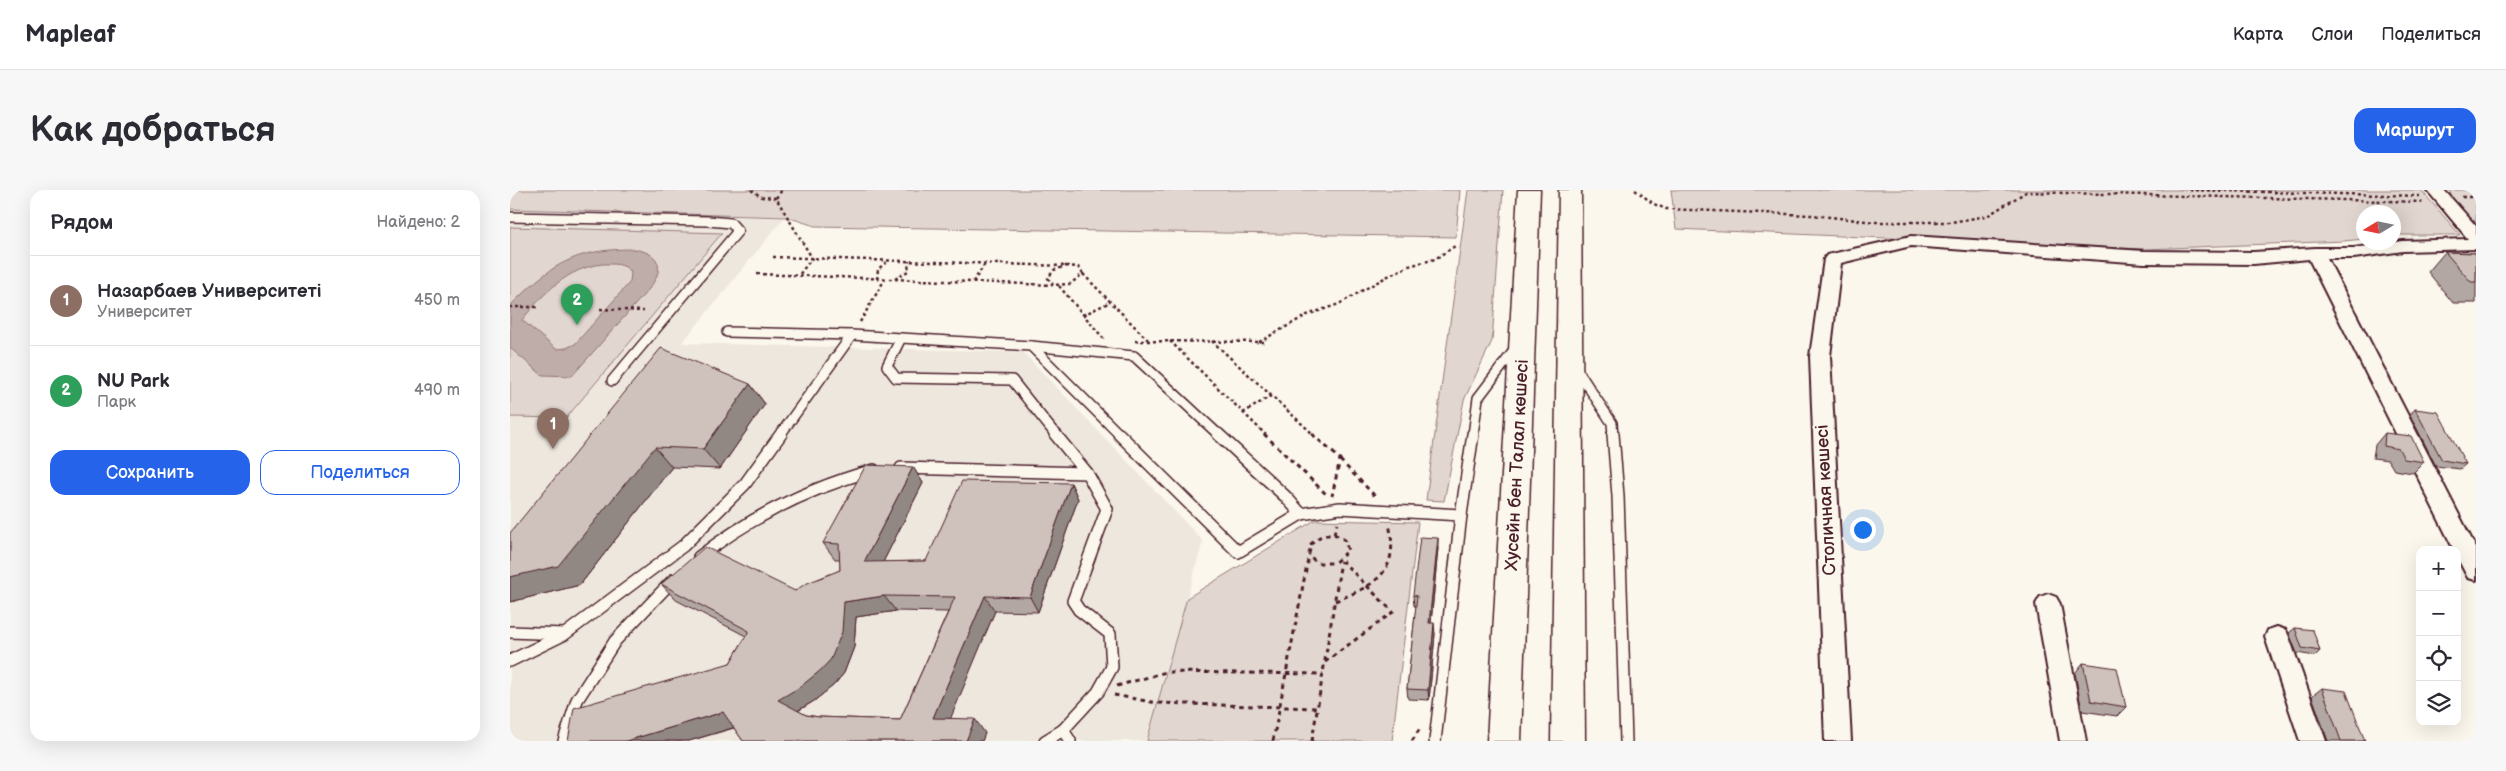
<!DOCTYPE html>
<html lang="ru">
<head>
<meta charset="utf-8">
<style>
  body { margin:0; font-family:"Balsamiq Sans",sans-serif; background:#f7f7f7; color:#2b2b33 }
  .controls { position:absolute; right:15px; bottom:15px; display:grid; overflow:hidden; border-radius:10px; box-shadow:0 5px 20px #0002 }
  .controls button { width:45px; height:45px; display:grid; place-items:center; padding:0; border:0; border-bottom:1px solid #e1e1e2; background:#fff; color:#2b2b33; font:25px sans-serif }
  .compass { position:absolute; left:1846px; top:15px; width:45px; height:45px; border-radius:50%; background:#fff; box-shadow:0 5px 20px #0002; rotate:260deg }
  .you { position:absolute; left:1352px; top:339px; width:18px; height:18px; margin:-12px; border:4px solid #fff; border-radius:50%; background:#1a73e8; box-shadow:0 0 0 8px #1a73e833 }
  .badge { display:grid; place-items:center; width:32px; height:32px; border-radius:50%; background:#2563eb; color:#fff; font-size:16px; font-weight:700 }
  .pin { position:absolute; translate:-50% -41px; filter:drop-shadow(0 1px 2px #0008) }
  .pin::after { content:''; position:absolute; top:26px; width:18px; height:15px; background:inherit; clip-path:polygon(0 0,100% 0,50% 100%) }
  .list { margin:0; padding:0; list-style:none }
  h2 { display:flex; justify-content:space-between; align-items:center; height:65px; margin:0; padding:0 20px; font-size:21px }
  h2 small { font-size:16px; font-weight:400; color:#7c7c81 }
  .list li { display:grid; grid-template-columns:32px 1fr auto; gap:15px; align-items:center; box-sizing:border-box; height:90px; padding:0 20px; border-top:1px solid #e1e1e2 }
  .list b { display:block; font-size:19px; white-space:nowrap }
  .list p { margin:0; font-size:16px; white-space:nowrap; color:#7c7c81 }
  .list em { font-size:16px; font-style:normal; color:#7c7c81 }
  .actions { display:flex; gap:10px; padding:15px 20px }
  .actions a { flex:1; padding:11px 0; border:1px solid #2563eb; border-radius:15px; text-align:center; font-size:18px; color:#2563eb }
  .actions .main { background:#2563eb; color:#fff }
  .icon { flex:none; width:28px; height:28px; fill:none; stroke:currentColor; stroke-width:2; stroke-linecap:round; stroke-linejoin:round }
  .map { position:relative; flex:none; width:1966px; height:551px; overflow:hidden; border-radius:15px }
  header { display:flex; align-items:center; gap:30px; box-sizing:border-box; height:70px; padding:0 25px; background:#fff; border-bottom:1px solid #e1e1e2 }
  header strong { font-size:24px }
  nav { display:flex; gap:28px; margin-inline-start:auto; font-size:18px }
  .intro { display:flex; align-items:center; justify-content:space-between; box-sizing:border-box; height:120px; padding:0 30px }
  h1 { margin:0; font-size:35px }
  .button { padding:12px 22px; border-radius:15px; background:#2563eb; color:#fff; font-size:18px; font-weight:700 }
  main { display:flex; gap:30px; padding:0 30px }
  aside { flex:1; background:#fff; border-radius:15px; box-shadow:0 5px 20px #0002 }
  .map>svg:first-child { display:block }
</style>
</head>
<body>
<header>
<strong>Mapleaf</strong>
<nav><a>Карта</a><a>Слои</a><a>Поделиться</a></nav>
</header>
<div class="intro"><h1>Как добраться</h1><a class="button">Маршрут</a></div>
<main>
<aside>
<h2>Рядом<small>Найдено: 2</small></h2>
<ul class="list">
<li><span class="badge" style="background:#8d6e63">1</span><div><b>Назарбаев Университеті</b><p>Университет</p></div><em>450 m</em></li>
<li><span class="badge" style="background:#2e9e5b">2</span><div><b>NU Park</b><p>Парк</p></div><em>490 m</em></li>
</ul>
<div class="actions"><a class="main">Сохранить</a><a>Поделиться</a></div>
</aside>
<div class="map">
<svg width="1966" height="551" viewBox="0 0 1966 551">
  <rect width="100%" height="100%" fill="#fbf7ec"/>
  <filter id="ink" filterUnits="userSpaceOnUse"><feTurbulence type="fractalNoise" baseFrequency=".02" numOctaves="2"/><feDisplacementMap in="SourceGraphic" scale="10" xChannelSelector="R" yChannelSelector="G"/><feConvolveMatrix kernelMatrix="1 2 1 2 8 2 1 2 1" color-interpolation-filters="sRGB"/></filter>
  <g filter="url(#ink)">
    <!-- built -->
    <path fill="#eee7de" d="M0 19 274 28 172 153 513 162 693 351 637 551H0Z"/>
    <!-- green -->
    <g fill="#e2d7d0" stroke="#967b7e">
      <path d="M0 0H950L946 47 305 36 277 27 0 19Z"/>
      <path d="M958 0H993L982 151 954 210 934 311 916 310Z"/>
      <path d="M1161 0H1911L1950 45H1884V22H1854L1853 49 1834 51 1635 59 1166 39Z"/>
      <path d="M1940 0H1966V31H1963L1941 6Z"/>
      <path d="M0 37 212 43 56 228 0 227Z"/>
      <path d="M805 330 908 332 882 551H637L677 408Z"/>
    </g>
    <!-- water -->
    <path fill="#bfadaa" stroke="#907477" fill-rule="evenodd" d="M123 59C150 63 156 77 139 99L62 186 32 185 0 158V116C40 75 64 59 123 59ZM93 74C104 74 114 73 121 82L120 92 65 154 56 158 46 159 12 130C34 103 57 78 93 74Z"/>
    <g fill="none" stroke-linecap="round" stroke-linejoin="round">
      <defs>
        <g id="lane-far1">
          <path d="M0 27 198 31 221 33 228 41 102 191"/>
          <path d="M217 142 342 145 521 156"/>
          <path d="M390 150 377 176 386 188 502 190 546 245"/>
          <path d="M1066 178 1102 233 1103 245"/>
          <path d="M270 245 342 145"/>
          <path d="M610 245 521 156 624 166 709 245"/>
          <path d="M963 245 968 208 1006 158"/>
        </g>
        <g id="lane">
          <path d="M545 244 577 283"/>
          <path d="M609 244 728 362 791 324"/>
          <path d="M708 244 776 307 791 324"/>
          <path d="M1103 244 1108 306 1116 551"/>
          <path d="M391 278 577 283 597 319 563 411 569 420 600 444 602 477 588 502 553 540 560 551"/>
          <path d="M791 324 830 318 951 325"/>
          <path d="M189 367C242 326 299 298 364 280"/>
          <path d="M0 442 54 444"/>
          <path d="M0 471 55 444 173 356 235 294 271 244"/>
          <path d="M54 551 67 510 105 451 163 390"/>
          <path d="M535 551 553 540"/>
          <path d="M925 551 951 325 963 244"/>
        </g>
        <g id="street">
          <path d="M1917 0H1934L1966 36V59L1893 61 1844 68H1817L1966 358V390L1958 388 1947 367V360H1944L1799 69 1744 74 1634 73 1401 56 1331 73 1320 166 1341 551H1315L1300 166 1314 69 1317 65 1401 46 1634 61 1744 62 1805 58H1844L1893 51 1958 49Z"/>
          <path d="M1538 404 1546 407 1550 414 1576 551H1550L1526 414 1530 407Z"/>
          <path d="M1767 437 1776 440 1779 447 1816 551H1790L1755 447 1758 440Z"/>
        </g>
        <g id="secondary">
          <path d="M1008 0H1030L1011 551H977Z"/>
          <path d="M1049 0H1071L1075 551H1041Z"/>
        </g>
      </defs>
      <!-- lane-far1 casing -->
      <use href="#lane-far1" stroke="#4a1f2b" stroke-width="12"/>
      <!-- lane casing -->
      <use href="#lane" stroke="#4a1f2b" stroke-width="14"/>
      <!-- street casing -->
      <use href="#street" stroke="#4a1f2b" stroke-width="4"/>
      <!-- secondary casing -->
      <use href="#secondary" stroke="#4a1f2b" stroke-width="3"/>
      <!-- path-far1 -->
      <g stroke="#4a1f2b" stroke-width="2.5" stroke-dasharray="3 3" stroke-linecap="butt">
        <path d="M241 0 252 7 266 8 302 68 289 85"/>
        <path d="M1125 0 1144 14 1156 19 1302 25 1365 32H1441L1477 26 1516 2 1915 12"/>
        <path d="M1679 0 1910 6"/>
        <path d="M1952 7H1966"/>
        <path d="M266 8 272 0"/>
        <path d="M263 67 556 76"/>
        <path d="M556 76 568 77 573 84 560 94 543 95 538 88 544 80Z"/>
        <path d="M247 84 543 95"/>
        <path d="M573 84 638 150"/>
        <path d="M367 89 368 79 378 71"/>
        <path d="M385 89 398 81 399 71"/>
        <path d="M463 92 475 74"/>
        <path d="M549 96 594 149"/>
        <path d="M0 117H29"/>
        <path d="M90 119 134 121"/>
        <path d="M573 125 600 112"/>
        <path d="M350 132 375 89"/>
        <path d="M625 151 757 152"/>
        <path d="M660 151 756 245"/>
        <path d="M702 151 804 245"/>
        <path d="M749 152 797 125 829 114 876 87 899 76 925 69 945 56"/>
        <path d="M733 223 761 206"/>
      </g>
      <!-- path -->
      <g stroke="#4a1f2b" stroke-width="3" stroke-dasharray="4.5 4.5" stroke-linecap="butt">
        <path d="M754 244 817 305"/>
        <path d="M802 244 830 269 822 306"/>
        <path d="M830 270 865 306"/>
        <path d="M824 344 827 333"/>
        <path d="M824 344 835 350 838 361 824 373H806L799 364 801 354 811 346Z"/>
        <path d="M825 411C866 395 890 382 879 334"/>
        <path d="M815 472 883 422 832 371"/>
        <path d="M607 496 656 482 813 484"/>
        <path d="M604 505 647 513 807 518"/>
        <path d="M763 551 799 364"/>
        <path d="M802 551 831 371"/>
        <path d="M902 551 911 537"/>
      </g>
      <!-- lane-far1 -->
      <use href="#lane-far1" stroke="#fbf7ec" stroke-width="9"/>
      <!-- lane -->
      <use href="#lane" stroke="#fbf7ec" stroke-width="11"/>
      <!-- street -->
      <use href="#street" fill="#fbf7ec" fill-rule="evenodd"/>
      <!-- secondary -->
      <use href="#secondary" fill="#fbf7ec" fill-rule="evenodd"/>
    </g>
    <!-- wall -->
    <g fill="#b2a7a2" stroke="#4a1f2b" fill-rule="evenodd">
      <path d="M1935 62 1966 63V113H1943L1918 82Z"/>
      <path d="M240 194 255 214 210 279 162 277 70 395 0 412V343Z"/>
      <path d="M1905 219 1956 274 1950 279 1926 276 1900 225Z"/>
      <path d="M1875 243 1914 272 1903 283 1884 280 1878 270 1863 268 1865 255Z"/>
      <path d="M403 277 413 293 373 372 416 371 561 293 568 309 528 422 485 421 440 528 475 543 472 551H233L224 538 179 551H58L220 473 236 446 166 410 151 394 285 401 330 380V369H325L313 353ZM386 421 438 422 390 530 309 527 296 525 288 521 304 511 324 495 334 483 344 457 346 427Z"/>
      <path d="M928 358 921 433 925 444 919 510 898 509 897 499 906 416H904L903 405Z"/>
      <path d="M1785 438 1810 461 1805 466 1787 463 1779 443Z"/>
      <path d="M1573 473 1616 517 1607 526 1572 521 1565 483Z"/>
      <path d="M1812 498 1855 551H1818L1802 506Z"/>
    </g>
    <!-- shaded-wall -->
    <g fill="#918884" stroke="#4a1f2b">
      <path d="M240 194 255 214 210 279 193 259Z"/>
      <path d="M145 257 162 277 70 395 0 412V387Z"/>
      <path d="M403 277 413 293 365 388 354 372Z"/>
      <path d="M561 293 568 309 528 422 520 407Z"/>
      <path d="M928 348V358L920 443 919 433Z"/>
      <path d="M374 406 386 421 346 427 344 457 334 483 324 495 304 511 282 524 268 510 334 412Z"/>
      <path d="M475 406 485 421 435 542 423 528Z"/>
      <path d="M924 433 925 444 919 510 918 500Z"/>
      <path d="M213 522 229 536 179 551H116Z"/>
      <path d="M465 529 475 543 472 551H456Z"/>
    </g>
    <!-- building -->
    <g fill="#cfc2bc" stroke="#4a1f2b" fill-rule="evenodd">
      <path d="M1935 62 1966 63V92H1961Z"/>
      <path d="M151 158 240 194 193 259 145 257 48 376 0 387V343Z"/>
      <path d="M1905 219 1928 222 1956 274 1932 270Z"/>
      <path d="M1875 243 1901 246 1914 272 1894 269 1889 259 1874 256Z"/>
      <path d="M356 275 403 277 354 372 416 371 452 291 561 293 520 407 475 406 423 528 465 529 456 551H233L213 522 116 551H58L64 518 220 473 239 441 151 394 195 357 285 401 295 394 330 380 329 354 313 353ZM374 406 445 407 390 530 309 527 296 525 268 510 290 497 311 480 321 469 332 442 334 412Z"/>
      <path d="M910 347 928 348 919 433H924L918 500 897 499 907 406 903 405Z"/>
      <path d="M1785 438 1803 440 1810 461 1792 458Z"/>
      <path d="M1573 473 1607 478 1616 517 1581 511Z"/>
      <path d="M1812 498 1836 501 1855 551H1831Z"/>
    </g>
  </g>
  <g text-anchor="middle" dominant-baseline="central" stroke-width="4.5" stroke-linejoin="round" paint-order="stroke">
    <!-- street labels -->
    <g font-size="18" fill="#4a1f2b" stroke="#fbf7ec">
      <text transform="translate(1007 275) rotate(-87)">Хусейн бен Талал көшесі</text>
      <text transform="translate(1316 310) rotate(-93)">Столичная көшесі</text>
    </g>
  </g>
</svg>
<div class="controls">
<button>+</button>
<button>−</button>
<button><svg class="icon" aria-label="locate" viewBox="0 0 24 24"><circle cx="12" cy="12" r="6"/><path d="M12 2v4M12 18v4M2 12h4M18 12h4"/></svg></button>
<button><svg class="icon" aria-label="layers" viewBox="0 0 24 24"><path d="M12 4l9 5-9 5-9-5zM3 14l9 5 9-5"/></svg></button>
</div>
<svg class="compass" viewBox="-18 -18 36 36"><path d="M0-13l5 13h-10z" fill="#e53935"/><path d="M0 13l5-13h-10z" fill="#7c7c81"/></svg>
<div class="you"></div>
<div class="pin badge" style="left:43px;top:259px;background:#8d6e63">1</div>
<div class="pin badge" style="left:67px;top:135px;background:#2e9e5b">2</div>
</div>
</main>
</body>
</html>
